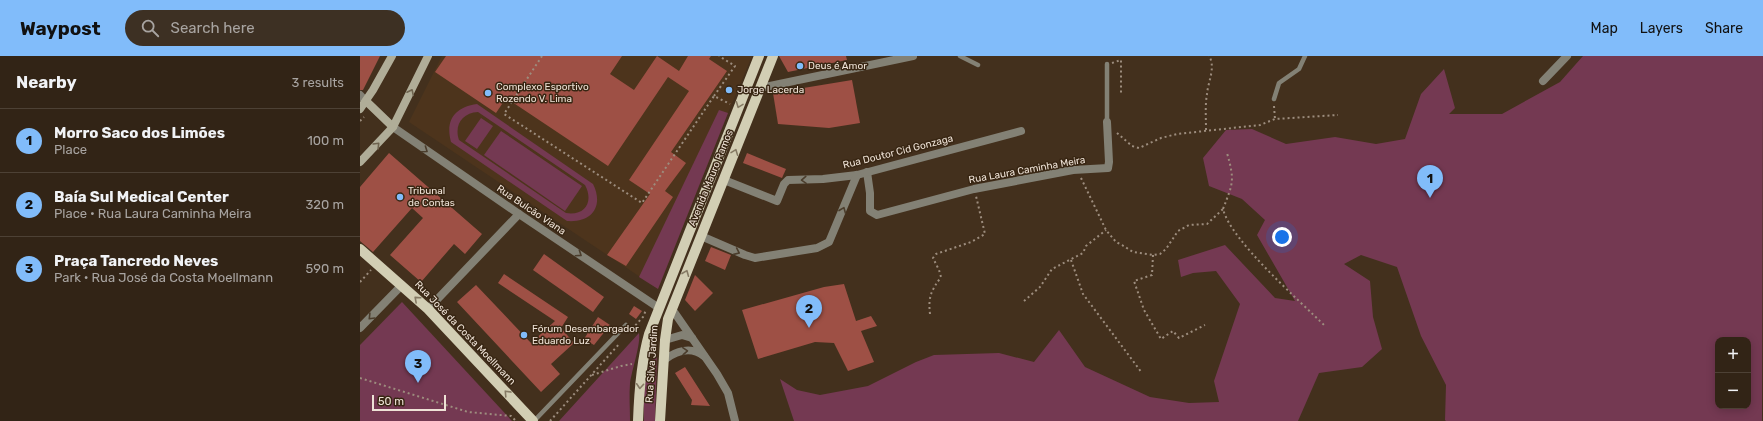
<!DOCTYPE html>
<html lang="en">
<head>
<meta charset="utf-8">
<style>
  body { margin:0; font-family:Rubik,sans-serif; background:#3d3023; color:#f1f3f6 }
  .controls { position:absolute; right:12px; bottom:12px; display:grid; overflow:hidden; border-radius:8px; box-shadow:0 2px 10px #0003 }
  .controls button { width:36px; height:36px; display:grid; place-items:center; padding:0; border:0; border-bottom:1px solid #4d4135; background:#322416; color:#f1f3f6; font:20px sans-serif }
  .scale { position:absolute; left:12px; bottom:10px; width:74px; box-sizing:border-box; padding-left:4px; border:2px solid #eee2d6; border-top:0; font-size:11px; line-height:14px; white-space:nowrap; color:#eee2d6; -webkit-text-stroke:3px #382613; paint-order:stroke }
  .you { position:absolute; left:922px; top:181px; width:14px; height:14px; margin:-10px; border:3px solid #fff; border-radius:50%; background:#1a73e8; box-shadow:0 0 0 6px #1a73e833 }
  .badge { display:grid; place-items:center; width:26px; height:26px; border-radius:50%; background:#81bcfa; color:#111; font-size:13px; font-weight:700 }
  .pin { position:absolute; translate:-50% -33px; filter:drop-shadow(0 1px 2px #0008) }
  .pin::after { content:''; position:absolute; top:21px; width:14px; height:12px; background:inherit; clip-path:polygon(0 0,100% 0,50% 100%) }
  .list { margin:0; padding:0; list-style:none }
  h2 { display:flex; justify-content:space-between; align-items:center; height:52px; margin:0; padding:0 16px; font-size:17px }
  h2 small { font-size:13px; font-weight:400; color:#a8a4a1 }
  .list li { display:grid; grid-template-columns:26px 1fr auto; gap:12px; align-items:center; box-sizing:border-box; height:64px; padding:0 16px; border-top:1px solid #4d4135 }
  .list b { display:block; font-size:15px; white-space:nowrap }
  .list p { margin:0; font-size:13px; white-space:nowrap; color:#a8a4a1 }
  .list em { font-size:13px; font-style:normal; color:#a8a4a1 }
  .icon { flex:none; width:22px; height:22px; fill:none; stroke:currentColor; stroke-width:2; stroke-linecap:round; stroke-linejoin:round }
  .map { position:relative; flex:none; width:1403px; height:365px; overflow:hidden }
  header { display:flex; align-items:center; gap:24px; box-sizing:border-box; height:56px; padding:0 20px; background:#81bcfa; color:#111 }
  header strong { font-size:19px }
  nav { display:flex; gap:22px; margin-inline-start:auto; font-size:14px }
  .search { width:280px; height:36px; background:#3d3023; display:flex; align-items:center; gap:10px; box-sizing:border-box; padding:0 14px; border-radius:22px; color:#a8a4a1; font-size:15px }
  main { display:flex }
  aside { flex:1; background:#322416 }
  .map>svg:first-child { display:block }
</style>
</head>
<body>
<header>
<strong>Waypost</strong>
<div class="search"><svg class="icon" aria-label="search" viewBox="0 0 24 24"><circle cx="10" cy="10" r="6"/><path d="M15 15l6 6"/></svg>Search here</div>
<nav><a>Map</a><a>Layers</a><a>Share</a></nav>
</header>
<main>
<aside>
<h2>Nearby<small>3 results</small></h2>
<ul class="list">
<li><span class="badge">1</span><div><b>Morro Saco dos Limões</b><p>Place</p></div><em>100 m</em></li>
<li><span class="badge">2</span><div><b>Baía Sul Medical Center</b><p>Place · Rua Laura Caminha Meira</p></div><em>320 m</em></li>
<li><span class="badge">3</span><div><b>Praça Tancredo Neves</b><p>Park · Rua José da Costa Moellmann</p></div><em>590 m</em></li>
</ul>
</aside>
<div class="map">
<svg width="1403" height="365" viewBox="0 0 1403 365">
  <rect width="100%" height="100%" fill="#43301d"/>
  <!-- built -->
  <path fill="#4d341c" d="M82 0H392L368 57 298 233 49 66Z"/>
  <!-- green -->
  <g fill="#743952" fill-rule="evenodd">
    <path d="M1223 0H1403L1402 365H1086L1085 364 1086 329 1061 280 1037 211 1001 199 984 208 1010 225 1013 261 1022 293 1002 311 959 317 938 365H434L420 323 437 334 460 339 508 330 556 306 574 299 639 297 674 306 699 274 725 311 790 341 829 347 859 346 854 325 880 248 856 215 833 217 821 221 818 204 865 189 915 242 935 245 897 179 905 164 882 143 849 130 843 102 866 74 892 73 926 88 975 81 1016 88 1045 83 1061 38 1084 13 1095 52 1089 58H1142L1200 26ZM1358 284H1388V350H1358Z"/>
    <path d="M117 48 233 128C244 150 232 167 207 165L91 86C85 64 95 51 117 48ZM118 56 225 129C234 146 225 160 206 157L99 84C94 69 102 57 118 56Z"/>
    <path d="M359 54 368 57 298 233 279 221Z"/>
    <path d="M121 62 133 70 117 93 105 85Z"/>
    <path d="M141 75 222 130 205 155 124 99Z"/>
    <path d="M42 246 152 365H0V289Z"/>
    <path d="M279 277C281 287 272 314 270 327 269 339 270 352 270 365H199Z"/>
    <path d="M297 298 295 365H284C284 346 282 312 297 298Z"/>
  </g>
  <!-- building -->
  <g fill="#9e5045">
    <path d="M0 0H20L3 34H0Z"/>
    <path d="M86 0H262L250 18 274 34 297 0 319 15 328 0H351L349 3 367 15 311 96 326 107 305 135 313 141 266 210 247 199 290 138 269 124 329 35 308 21 248 110 146 42 136 57 75 16Z"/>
    <path d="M419 0H486L487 4 428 16Z"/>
    <path d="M492 24 500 67 469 72 418 68 413 37Z"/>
    <path d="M29 97 122 178 105 198 94 188 61 226 30 199 63 162 52 152 13 196 0 185V131Z"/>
    <path d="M387 97 426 113 422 122 383 107Z"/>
    <path d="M351 191 371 199 365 214 345 205Z"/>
    <path d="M184 198 244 241 233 256 173 214Z"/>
    <path d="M144 218 208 261 201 272 214 287 191 308 200 318 181 336 97 246 116 229 171 287 195 265 138 227Z"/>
    <path d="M335 219 353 237 335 255 325 244Z"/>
    <path d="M484 228 496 265 511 260 517 270 501 275 514 306 488 315 474 287 455 286 398 303 382 254 464 231Z"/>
    <path d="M274 250 282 255 276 263 269 258Z"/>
    <path d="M238 261 250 269 234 289 224 283Z"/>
    <path d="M325 311 350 350 331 349 332 344 315 317Z"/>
  </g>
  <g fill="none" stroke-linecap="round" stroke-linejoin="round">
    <!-- path -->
    <g stroke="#9d8d7e" stroke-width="2" stroke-dasharray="2 3" stroke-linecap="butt">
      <path d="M182 0 144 58 282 147 354 40 370 48"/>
      <path d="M752 7 761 4V37"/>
      <path d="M354 40 375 10 359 0"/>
      <path d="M914 50 915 63"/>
      <path d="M0 65 4 61"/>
      <path d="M846 74C846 62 845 49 847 38 848 26 856 11 849 0"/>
      <path d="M757 77 772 90 779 92 801 82 817 78 900 69 915 63 978 59"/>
      <path d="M721 122 746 174 756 186 762 189 773 196 793 199 800 198 806 193 818 175 829 169 847 168 863 153C871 185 939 244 965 270"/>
      <path d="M863 153C873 127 875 125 867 97"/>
      <path d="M793 199 792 219 774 225 784 254 801 283 813 275 819 282 845 269"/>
      <path d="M711 204 723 238 782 317"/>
      <path d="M0 226 11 214"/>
      <path d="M664 245 680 231 692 213 723 197 726 190 746 174"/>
      <path d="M570 258C568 241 571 235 581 221L579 214 573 202 576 198 611 186 625 178 616 140"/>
      <path d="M272 273 283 261 286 254"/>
      <path d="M232 319 261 310 272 308"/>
      <path d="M0 322 108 356 151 360 156 365"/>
      <path d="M190 365 260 287"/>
    </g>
    <!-- lane -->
    <g stroke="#838175" stroke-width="4.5">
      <path d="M600 0 618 9"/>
      <path d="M914 43 919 27 939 13 945 0"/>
      <path d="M747 66V8"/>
      <path d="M174 365 266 269"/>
    </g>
    <!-- street -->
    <g stroke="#838175" stroke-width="8">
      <path d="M1183 25 1207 0"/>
      <path d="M400 32 553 0"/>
      <path d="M0 39 6 45"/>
      <path d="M33 71 159 158 299 252"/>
      <path d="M507 116 510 137V155L517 159 614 133 713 114 748 112 749 106 747 66"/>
      <path d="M364 124 417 145 424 128 428 124 463 123 497 119 661 75"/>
      <path d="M341 180 385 199 395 202 457 192 469 186 497 119"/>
      <path d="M68 253 159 158"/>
      <path d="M312 253 357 318 368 337 375 365"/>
      <path d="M0 272 42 229"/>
      <path d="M305 284 322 279 332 282"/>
      <path d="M304 304C316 295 331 290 344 300"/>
    </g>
    <!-- secondary -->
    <g stroke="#b0ad98" stroke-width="8">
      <path d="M6 45 33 71"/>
      <path d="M0 53 13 34 32 0"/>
      <path d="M0 106 33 71 68 0"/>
    </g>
    <!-- primary -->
    <g stroke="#d2ceb4" stroke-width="10">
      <path d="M0 193 68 253 173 365"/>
      <path d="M278 365C279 336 281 306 289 278L399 0"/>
      <path d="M300 365 305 284 308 263 413 0"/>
    </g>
  </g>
  <!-- one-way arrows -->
  <defs><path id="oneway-chevron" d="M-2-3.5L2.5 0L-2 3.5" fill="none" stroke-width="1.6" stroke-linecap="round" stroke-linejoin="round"/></defs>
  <g stroke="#6e634f">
    <use href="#oneway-chevron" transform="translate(51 36) rotate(-64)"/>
    <use href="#oneway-chevron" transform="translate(17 89) rotate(-46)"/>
  </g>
  <g stroke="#857a64">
    <use href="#oneway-chevron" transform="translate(379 49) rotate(111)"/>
    <use href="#oneway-chevron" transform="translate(375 96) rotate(-69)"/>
    <use href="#oneway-chevron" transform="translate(326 217) rotate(-68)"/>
    <use href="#oneway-chevron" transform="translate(57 243) rotate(-138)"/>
    <use href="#oneway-chevron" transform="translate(280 330) rotate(94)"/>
    <use href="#oneway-chevron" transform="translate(147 337) rotate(-133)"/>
  </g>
  <g stroke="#4b3d2c">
    <use href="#oneway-chevron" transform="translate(65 94) rotate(35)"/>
    <use href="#oneway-chevron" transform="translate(444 124) rotate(177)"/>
    <use href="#oneway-chevron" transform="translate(483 154) rotate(-68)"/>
    <use href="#oneway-chevron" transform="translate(377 196) rotate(24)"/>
    <use href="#oneway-chevron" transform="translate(219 198) rotate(34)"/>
    <use href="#oneway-chevron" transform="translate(11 261) rotate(134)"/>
    <use href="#oneway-chevron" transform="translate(325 295) rotate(-4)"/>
  </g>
  <!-- markers -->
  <g fill="#81bcfa" stroke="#382613" stroke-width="1.5">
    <circle cx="440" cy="10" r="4"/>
    <circle cx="369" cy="34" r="4"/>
    <circle cx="128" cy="37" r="4"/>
    <circle cx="40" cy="141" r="4"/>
    <circle cx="164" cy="279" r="4"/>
  </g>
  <g text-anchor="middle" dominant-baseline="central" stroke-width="3" stroke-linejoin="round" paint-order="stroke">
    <!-- poi labels -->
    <g font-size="10" fill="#eee2d6" stroke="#382613" text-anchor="start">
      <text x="448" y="10">Deus é Amor</text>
      <text x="136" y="31">Complexo Esportivo<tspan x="136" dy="12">Rozendo V. Lima</tspan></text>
      <text x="377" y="34">Jorge Lacerda</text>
      <text x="48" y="135">Tribunal<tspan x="48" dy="12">de Contas</tspan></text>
      <text x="172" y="273">Fórum Desembargador<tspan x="172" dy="12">Eduardo Luz</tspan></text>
    </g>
    <!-- street labels -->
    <g font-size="10" fill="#eee2d6" stroke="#382613">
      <text transform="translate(538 96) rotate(-14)">Rua Doutor Cid Gonzaga</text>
      <text transform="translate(667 114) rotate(-10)">Rua Laura Caminha Meira</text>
      <text transform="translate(351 122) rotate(-68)">Avenida Mauro Ramos</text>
      <text transform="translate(171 154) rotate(34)">Rua Bulcão Viana</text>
      <text transform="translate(105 277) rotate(46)">Rua José da Costa Moellmann</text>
      <text transform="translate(292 308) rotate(-86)">Rua Silva Jardim</text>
    </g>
  </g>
</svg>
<div class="controls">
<button>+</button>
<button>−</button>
</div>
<div class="scale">50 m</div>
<div class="you"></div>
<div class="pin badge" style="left:1070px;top:142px">1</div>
<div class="pin badge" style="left:449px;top:272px">2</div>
<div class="pin badge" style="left:58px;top:327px">3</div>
</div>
</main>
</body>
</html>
